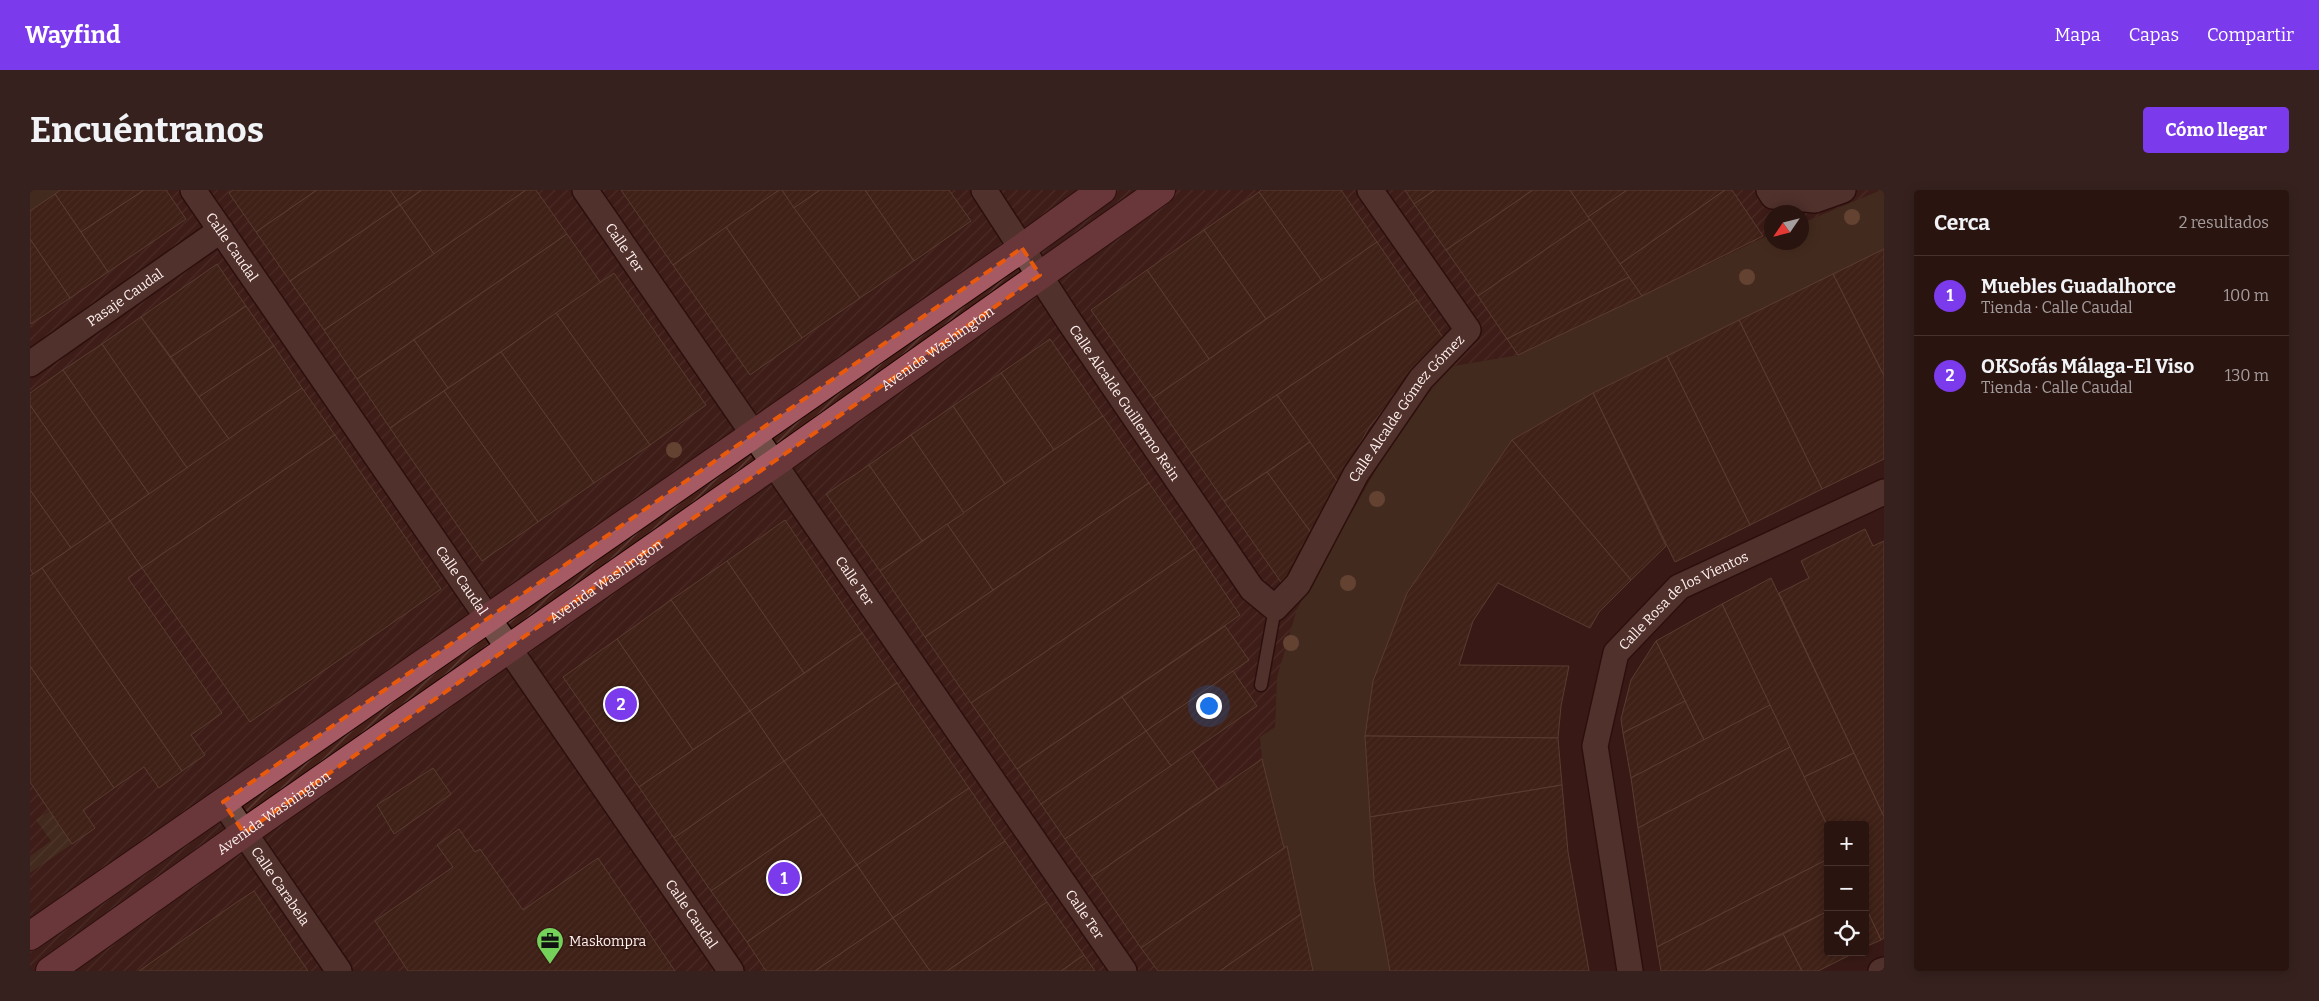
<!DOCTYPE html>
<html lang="es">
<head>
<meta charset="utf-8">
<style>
  body { margin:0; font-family:Bitter,serif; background:#36211e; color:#f1f3f6 }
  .controls { position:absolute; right:15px; bottom:15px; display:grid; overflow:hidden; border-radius:5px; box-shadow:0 2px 12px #0003 }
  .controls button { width:45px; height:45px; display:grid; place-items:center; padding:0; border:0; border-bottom:1px solid #463330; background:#2a1410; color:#f1f3f6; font:25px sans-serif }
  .compass { position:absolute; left:1734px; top:15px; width:45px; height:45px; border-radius:50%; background:#2a1410; box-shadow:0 2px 12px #0003; rotate:235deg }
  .you { position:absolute; left:1178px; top:515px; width:18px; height:18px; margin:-12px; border:4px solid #fff; border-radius:50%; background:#1a73e8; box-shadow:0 0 0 8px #1a73e833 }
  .badge { display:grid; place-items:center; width:32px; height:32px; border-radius:50%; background:#7c3aed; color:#fff; font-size:16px; font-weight:700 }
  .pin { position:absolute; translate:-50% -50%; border:2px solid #fff; box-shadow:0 1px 5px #0006 }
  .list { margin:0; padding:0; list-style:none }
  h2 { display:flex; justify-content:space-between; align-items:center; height:65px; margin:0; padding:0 20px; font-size:21px }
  h2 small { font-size:16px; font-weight:400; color:#a59e9f }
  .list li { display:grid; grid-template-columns:32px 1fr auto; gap:15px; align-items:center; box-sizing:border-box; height:80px; padding:0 20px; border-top:1px solid #463330 }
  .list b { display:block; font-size:19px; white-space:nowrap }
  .list p { margin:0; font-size:16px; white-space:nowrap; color:#a59e9f }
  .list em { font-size:16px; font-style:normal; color:#a59e9f }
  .icon { flex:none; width:28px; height:28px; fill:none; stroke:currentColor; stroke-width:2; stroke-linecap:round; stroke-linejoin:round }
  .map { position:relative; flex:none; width:1854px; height:781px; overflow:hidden; border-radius:5px }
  header { display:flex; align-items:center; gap:30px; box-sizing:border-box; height:70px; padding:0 25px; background:#7c3aed; color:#fff }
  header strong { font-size:24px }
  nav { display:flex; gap:28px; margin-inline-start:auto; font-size:18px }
  .intro { display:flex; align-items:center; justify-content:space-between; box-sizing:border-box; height:120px; padding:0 30px }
  h1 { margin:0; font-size:35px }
  .button { padding:12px 22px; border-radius:5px; background:#7c3aed; color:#fff; font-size:18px; font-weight:700 }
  main { display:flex; gap:30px; padding:0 30px }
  aside { flex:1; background:#2a1410; border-radius:5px; box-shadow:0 2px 12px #0003 }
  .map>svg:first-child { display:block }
</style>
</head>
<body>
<header>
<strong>Wayfind</strong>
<nav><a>Mapa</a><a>Capas</a><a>Compartir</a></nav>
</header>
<div class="intro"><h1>Encuéntranos</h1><a class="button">Cómo llegar</a></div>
<main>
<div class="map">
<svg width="1854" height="781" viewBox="0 0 1854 781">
  <defs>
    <pattern id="industrial-furrows" width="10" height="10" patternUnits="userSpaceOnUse" patternTransform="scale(1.25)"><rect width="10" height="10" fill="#452019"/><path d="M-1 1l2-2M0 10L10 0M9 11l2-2" fill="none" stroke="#61413b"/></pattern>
    <pattern id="garden-furrows" width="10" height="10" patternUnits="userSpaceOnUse" patternTransform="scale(1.25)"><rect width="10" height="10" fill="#503f28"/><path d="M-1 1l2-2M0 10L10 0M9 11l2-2" fill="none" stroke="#6a5b48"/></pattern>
    <pattern id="building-hatch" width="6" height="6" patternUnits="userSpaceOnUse" patternTransform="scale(1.25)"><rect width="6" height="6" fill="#482b19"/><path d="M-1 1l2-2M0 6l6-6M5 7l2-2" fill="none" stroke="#5a4030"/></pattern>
  </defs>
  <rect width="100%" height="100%" fill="#381a15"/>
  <!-- industrial -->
  <path fill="url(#industrial-furrows)" d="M0 0H1851L1772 33V22H1742L1741 44 1488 165 1423 176 1393 209 1353 267 1301 357 1247 487 1245 537 1230 547 1232 569 1254 658 1257 656 1283 781H0Z"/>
  <!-- grass -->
  <g fill="#503f28">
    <path d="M0 0H30L0 21Z"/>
    <path d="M1851 0H1854V59L1563 203 1482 250 1377 403 1343 491 1335 546 1344 691 1360 781H1283L1257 656 1254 658 1232 569 1230 547 1245 537 1247 487 1267 419 1353 267 1393 209 1423 176 1488 165 1741 44 1742 52H1772V33Z"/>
  </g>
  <!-- garden -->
  <path fill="url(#garden-furrows)" d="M20 621 42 654 0 683V666L21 651 6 630Z"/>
  <!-- building -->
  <g fill="url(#building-hatch)" stroke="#836552">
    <path d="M30 0H114L51 42 25 4Z"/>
    <path d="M114 0H136L156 29 78 82 51 42Z"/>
    <path d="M203 0H287L226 42 199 3Z"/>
    <path d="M287 0H360L370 15 260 91 226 42Z"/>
    <path d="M360 0H392L370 15Z"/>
    <path d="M392 0H496L404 64 370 15Z"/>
    <path d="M496 0H506L537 44 327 189 294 140Z"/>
    <path d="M591 0H749L643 75Z"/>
    <path d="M749 0H752L830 108 772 148 696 37Z"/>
    <path d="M752 0H790L764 18Z"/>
    <path d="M790 0H835L884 71 830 108 764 18Z"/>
    <path d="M835 0H919L941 31 884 71Z"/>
    <path d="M1231 0H1311L1347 52 1292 91 1229 2Z"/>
    <path d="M1375 0H1405L1384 14Z"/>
    <path d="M1405 0H1503L1416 60 1384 14Z"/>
    <path d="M1503 0H1540L1560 29 1448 106 1416 60Z"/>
    <path d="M1540 0H1597L1558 27Z"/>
    <path d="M1597 0H1695L1590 74 1558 27Z"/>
    <path d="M1695 0H1702L1733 46 1612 106 1590 74Z"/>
    <path d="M1229 2 1292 91 1236 129 1174 40Z"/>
    <path d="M25 4 78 82 40 108 0 49V21Z"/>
    <path d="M370 15 404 64 294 140 260 91Z"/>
    <path d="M1560 29 1599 87 1477 149 1448 106Z"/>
    <path d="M696 37 772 148 720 185 643 75Z"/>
    <path d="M1174 40 1236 129 1179 169 1117 80Z"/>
    <path d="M537 44 571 93 418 198 384 150Z"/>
    <path d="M0 49 40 108 1 134 0 132Z"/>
    <path d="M1347 52 1387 110 1161 263 1123 208Z"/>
    <path d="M1854 59V186L1803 84Z"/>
    <path d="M187 74 216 116 141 167 111 127Z"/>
    <path d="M1117 80 1179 169 1123 208 1061 120Z"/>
    <path d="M584 83 676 215 620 255 526 123Z"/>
    <path d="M1803 84 1854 186V269L1792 299 1709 130Z"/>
    <path d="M1599 87 1612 106 1488 165 1477 149Z"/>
    <path d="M1387 110 1414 149 1375 192 1338 239 1309 294 1247 205Z"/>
    <path d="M216 116 244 156 169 207 141 167Z"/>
    <path d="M526 123 620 255 564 293 471 162Z"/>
    <path d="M111 127 199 249 157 278 72 154Z"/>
    <path d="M1709 130 1792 299 1720 335 1637 166Z"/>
    <path d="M1020 149 1073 226 1024 260 971 183Z"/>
    <path d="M384 150 418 198 360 238 327 189Z"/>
    <path d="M72 154 157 278 119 304 33 180Z"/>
    <path d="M244 156 272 198 199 249 169 207Z"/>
    <path d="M471 162 564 293 508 332 414 201Z"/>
    <path d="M1637 166 1720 335 1645 372 1563 203Z"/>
    <path d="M33 180 119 304 80 331 0 215V203Z"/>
    <path d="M971 183 1024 260 975 294 923 216Z"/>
    <path d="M272 198 305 245 112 378 80 331Z"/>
    <path d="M414 201 508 332 452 371 360 238Z"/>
    <path d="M1563 203 1636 356 1601 390 1482 250Z"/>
    <path d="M1247 205 1280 252 1194 311 1161 263Z"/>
    <path d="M0 215 80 331 41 358 0 300Z"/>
    <path d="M923 216 975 294 934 323 881 245Z"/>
    <path d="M1073 226 1119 293 963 400 917 334Z"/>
    <path d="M305 245 411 399 220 532 112 378Z"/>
    <path d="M881 245 934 323 892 351 839 275Z"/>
    <path d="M1482 250 1601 390 1569 422 1560 438 1468 393 1443 431 1429 475 1539 476 1531 516 1528 548 1335 546 1343 491 1377 403Z"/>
    <path d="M1280 252 1309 294 1282 344 1237 282Z"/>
    <path d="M839 275 892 351 850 381 796 304Z"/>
    <path d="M1237 282 1282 344 1258 389 1251 392 1194 311Z"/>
    <path d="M1119 293 1165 359 941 513 895 447Z"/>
    <path d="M0 300 41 358 3 384 0 379Z"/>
    <path d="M755 330 832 443 774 483 697 371Z"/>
    <path d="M80 331 112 378 98 388 192 523 161 545 175 565 152 581 12 378Z"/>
    <path d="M917 334 963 400 895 447 850 381Z"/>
    <path d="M1835 339 1843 356 1854 351V627L1749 403 1779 388 1771 371Z"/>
    <path d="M1165 359 1210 425 987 579 941 513Z"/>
    <path d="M697 371 774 483 720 521 641 410Z"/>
    <path d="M12 378 152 581 129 598 114 577 84 598 0 476V386Z"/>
    <path d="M1741 388 1824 563 1774 587 1692 414Z"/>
    <path d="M641 410 720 521 663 560 587 449Z"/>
    <path d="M1692 414 1740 515 1674 550 1626 451Z"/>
    <path d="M1195 436 1219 470 1116 541 1092 507Z"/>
    <path d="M832 443 867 493 754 571 720 521Z"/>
    <path d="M587 449 663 560 609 597 533 487Z"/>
    <path d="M1626 451 1655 511 1593 543 1591 529 1601 490Z"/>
    <path d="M0 476 84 598 53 620 65 638 42 654 0 592Z"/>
    <path d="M1203 481 1227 516 1141 576 1116 541Z"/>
    <path d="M867 493 939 598 827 675 754 571Z"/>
    <path d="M1092 507 1116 541 1011 614 987 579Z"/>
    <path d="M1655 511 1674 550 1601 588 1593 543Z"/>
    <path d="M1740 515 1760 557 1608 638 1601 588Z"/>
    <path d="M720 521 754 571 644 648 609 597Z"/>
    <path d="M1116 541 1141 576 1035 649 1011 614Z"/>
    <path d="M1335 546 1528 548 1532 595 1340 627Z"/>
    <path d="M1760 557 1798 637V669L1627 757 1608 638Z"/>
    <path d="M1162 561 1188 599 1062 687 1035 649Z"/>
    <path d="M1824 563 1854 627V748L1851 750 1835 716V635H1798V637L1774 587Z"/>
    <path d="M1232 569 1254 658 1111 758 1062 687Z"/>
    <path d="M754 571 792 624 681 701 644 648Z"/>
    <path d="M403 578 421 604 364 644 347 615Z"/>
    <path d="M1532 595 1538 662 1559 781H1360L1344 691 1340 627Z"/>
    <path d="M939 598 975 651 863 728 827 675Z"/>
    <path d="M792 624 827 675 717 752 681 701Z"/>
    <path d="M429 639 445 662 450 659 493 720 568 668 645 781H378L345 731 423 677 407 655Z"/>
    <path d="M975 651 1017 712 917 781H900L863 728Z"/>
    <path d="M1257 656 1271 724 1190 781H1128L1111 758Z"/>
    <path d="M1798 669V721L1675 781H1631L1627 757Z"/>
    <path d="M827 675 863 728 785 781H736L717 752Z"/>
    <path d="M224 701 278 781H109L207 712Z"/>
    <path d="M1017 712 1054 765 1031 781H917Z"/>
    <path d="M1835 716 1851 750 1835 757Z"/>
    <path d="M1798 721V762H1826L1788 781H1772L1753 744Z"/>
    <path d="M1271 724 1283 781H1190Z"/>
    <path d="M863 728 900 781H785Z"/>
    <path d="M1753 744 1772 781H1675Z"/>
    <path d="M1054 765 1065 781H1031Z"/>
  </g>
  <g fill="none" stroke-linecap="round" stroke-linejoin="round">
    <defs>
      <path id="lane" d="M1231 495 1245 418"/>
      <g id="street">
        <path id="s1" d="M163 0 701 781"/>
        <path id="s2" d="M555 0 1094 781"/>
        <path id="s3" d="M954 0 1039 131 1222 399 1245 418 1268 394 1326 284 1391 189 1438 140 1340 0"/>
        <path d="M1739 0 1743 6 1785 10 1813 0"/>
        <path id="s4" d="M0 174 191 40"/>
        <path id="s5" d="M193 612 309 781"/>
        <path id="s6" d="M1600 781 1565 556 1586 463 1649 397 1854 302"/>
        <path d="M1851 781 1854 780"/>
      </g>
      <g id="primary">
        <path d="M0 746 992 58 1072 0"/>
        <path id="s7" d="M20 781 214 643 745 273 1131 0"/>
      </g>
    </defs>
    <!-- lane casing -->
    <use href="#lane" stroke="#1e0402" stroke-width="15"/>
    <!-- street casing -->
    <use href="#street" stroke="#1e0402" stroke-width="28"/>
    <!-- primary casing -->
    <use href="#primary" stroke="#1e0402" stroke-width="30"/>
    <!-- lane -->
    <use href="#lane" stroke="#704e47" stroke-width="12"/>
    <!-- street -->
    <use href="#street" stroke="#704e47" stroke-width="25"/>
    <!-- primary -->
    <use href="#primary" stroke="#a55a64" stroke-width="28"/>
  </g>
  <!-- trees -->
  <g fill="#977454">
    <circle cx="1822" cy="27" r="8"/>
    <circle cx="1717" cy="87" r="8"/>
    <circle cx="644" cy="260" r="8"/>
    <circle cx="1347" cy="309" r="8"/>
    <circle cx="1318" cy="393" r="8"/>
    <circle cx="1261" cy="453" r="8"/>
  </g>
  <!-- marked area -->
  <path d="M0 0H1854V781H0ZM992 58 1010 85 214 643 193 612Z" fill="#381a15" fill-opacity=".55" fill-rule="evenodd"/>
  <path fill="none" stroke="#e8590c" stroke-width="4" stroke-dasharray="10 6" stroke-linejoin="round" d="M992 58 1010 85 214 643 193 612Z"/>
  <!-- icons -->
  <defs>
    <symbol id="office-pin" viewBox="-11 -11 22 30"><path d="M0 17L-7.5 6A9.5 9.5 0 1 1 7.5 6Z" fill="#74d25b" stroke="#381a15"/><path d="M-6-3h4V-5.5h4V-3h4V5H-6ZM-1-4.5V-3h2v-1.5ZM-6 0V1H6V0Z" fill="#111"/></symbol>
  </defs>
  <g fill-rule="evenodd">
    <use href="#office-pin" x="504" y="735" width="32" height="43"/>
  </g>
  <g text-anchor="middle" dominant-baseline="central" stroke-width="4" stroke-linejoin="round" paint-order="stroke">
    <!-- street labels -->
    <g font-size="14" fill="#fef1ee" stroke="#381a15">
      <text stroke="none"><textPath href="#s1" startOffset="69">Calle Caudal</textPath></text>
      <text stroke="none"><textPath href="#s2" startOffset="70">Calle Ter</textPath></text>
      <text stroke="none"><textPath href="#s4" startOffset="116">Pasaje Caudal</textPath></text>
      <text stroke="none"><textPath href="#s7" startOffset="1084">Avenida Washington</textPath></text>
      <text stroke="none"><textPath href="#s3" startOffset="255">Calle Alcalde Guillermo Rein</textPath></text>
      <text stroke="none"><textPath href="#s3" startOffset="751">Calle Alcalde Gómez Gómez</textPath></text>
      <text stroke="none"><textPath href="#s1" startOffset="474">Calle Caudal</textPath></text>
      <text stroke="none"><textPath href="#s7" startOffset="679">Avenida Washington</textPath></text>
      <text stroke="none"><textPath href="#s2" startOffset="475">Calle Ter</textPath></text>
      <text stroke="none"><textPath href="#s6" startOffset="410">Calle Rosa de los Vientos</textPath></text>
      <text stroke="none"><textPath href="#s7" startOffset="274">Avenida Washington</textPath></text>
      <text stroke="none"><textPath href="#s5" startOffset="102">Calle Carabela</textPath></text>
      <text stroke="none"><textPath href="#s1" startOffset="879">Calle Caudal</textPath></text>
      <text stroke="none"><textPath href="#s2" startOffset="880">Calle Ter</textPath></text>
    </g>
    <!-- poi labels -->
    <g font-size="14" fill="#fef1ee" stroke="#381a15" text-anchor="start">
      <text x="539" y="751">Maskompra</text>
    </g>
  </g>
</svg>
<div class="controls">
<button>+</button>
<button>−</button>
<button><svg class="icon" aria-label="locate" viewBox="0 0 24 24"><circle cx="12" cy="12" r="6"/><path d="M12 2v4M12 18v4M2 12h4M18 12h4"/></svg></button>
</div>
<svg class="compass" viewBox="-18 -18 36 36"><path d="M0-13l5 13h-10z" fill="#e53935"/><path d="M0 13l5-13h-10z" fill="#a59e9f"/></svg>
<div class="you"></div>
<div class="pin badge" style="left:754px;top:688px">1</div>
<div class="pin badge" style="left:591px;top:514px">2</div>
</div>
<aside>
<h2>Cerca<small>2 resultados</small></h2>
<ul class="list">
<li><span class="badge">1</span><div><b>Muebles Guadalhorce</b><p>Tienda · Calle Caudal</p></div><em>100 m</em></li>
<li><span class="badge">2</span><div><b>OKSofás Málaga-El Viso</b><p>Tienda · Calle Caudal</p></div><em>130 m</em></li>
</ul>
</aside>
</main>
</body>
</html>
